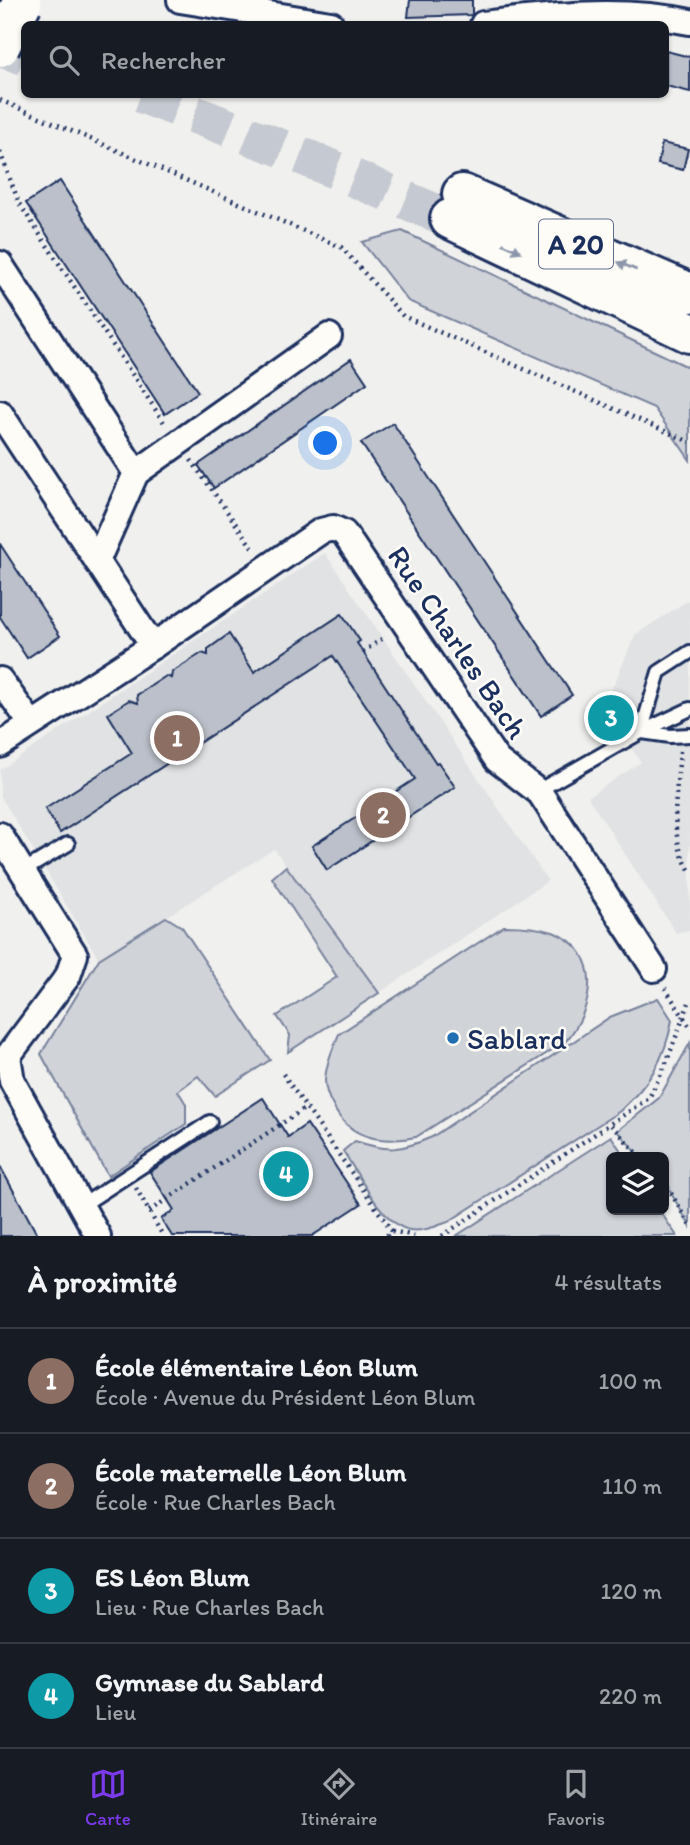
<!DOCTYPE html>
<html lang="fr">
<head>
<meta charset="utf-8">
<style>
  body { margin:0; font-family:Itim,sans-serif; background:#242831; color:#f1f3f6 }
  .controls { position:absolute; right:21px; bottom:21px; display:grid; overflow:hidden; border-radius:10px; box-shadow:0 2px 5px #0004 }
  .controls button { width:63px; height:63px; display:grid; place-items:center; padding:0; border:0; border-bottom:2px solid #363941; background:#171b24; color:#f1f3f6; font:35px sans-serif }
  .you { position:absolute; left:326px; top:444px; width:24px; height:24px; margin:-18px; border:5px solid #fff; border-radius:50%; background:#1a73e8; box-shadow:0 0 0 10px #1a73e833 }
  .badge { display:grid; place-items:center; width:46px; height:46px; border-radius:50%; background:#7c3aed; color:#fff; font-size:23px; font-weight:700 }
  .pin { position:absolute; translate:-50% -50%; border:4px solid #fff; box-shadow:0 2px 7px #0006 }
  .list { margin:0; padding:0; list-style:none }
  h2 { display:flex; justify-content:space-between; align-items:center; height:91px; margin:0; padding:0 28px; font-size:30px }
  h2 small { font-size:23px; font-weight:400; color:#9ea1a6 }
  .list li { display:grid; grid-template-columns:46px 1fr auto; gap:21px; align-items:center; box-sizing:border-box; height:105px; padding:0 28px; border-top:2px solid #363941 }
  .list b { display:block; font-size:26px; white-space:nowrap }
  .list p { margin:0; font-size:23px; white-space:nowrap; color:#9ea1a6 }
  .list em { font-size:23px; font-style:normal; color:#9ea1a6 }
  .icon { flex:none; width:38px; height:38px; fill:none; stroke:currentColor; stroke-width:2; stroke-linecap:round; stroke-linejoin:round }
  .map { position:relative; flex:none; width:690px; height:1236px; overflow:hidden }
  .search { position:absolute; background:#171b24; box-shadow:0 2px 5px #0004; left:21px; right:21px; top:21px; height:77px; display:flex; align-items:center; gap:18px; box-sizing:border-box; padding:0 24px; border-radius:10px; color:#9ea1a6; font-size:26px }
  .sheet { height:511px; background:#171b24 }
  nav { display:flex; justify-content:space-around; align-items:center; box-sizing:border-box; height:98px; border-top:2px solid #363941; background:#171b24; font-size:19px; color:#9ea1a6 }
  nav a { display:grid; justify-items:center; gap:4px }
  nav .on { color:#7c3aed }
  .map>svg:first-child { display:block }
</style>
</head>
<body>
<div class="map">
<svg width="690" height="1236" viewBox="0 0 690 1236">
  <rect width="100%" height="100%" fill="#f0f0ee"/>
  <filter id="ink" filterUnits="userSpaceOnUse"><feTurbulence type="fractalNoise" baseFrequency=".0143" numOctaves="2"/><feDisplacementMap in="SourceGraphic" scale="14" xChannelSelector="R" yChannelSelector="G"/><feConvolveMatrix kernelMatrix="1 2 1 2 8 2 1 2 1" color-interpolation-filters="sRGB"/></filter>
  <g filter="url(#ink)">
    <!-- built -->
    <g fill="#e0e2e3">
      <path d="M325 553 548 881 379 993 274 849 99 959 0 795V770Z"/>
      <path d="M690 599V930L676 933 588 797 641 762 618 728 599 720 635 635Z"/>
    </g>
    <!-- green -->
    <g fill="#d0d3d8" stroke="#76819b" stroke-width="2">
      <path d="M402 231 690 368V460L654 408 408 301 362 242Z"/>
      <path d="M286 866 379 993 288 1052 290 1035 277 1016 337 977 272 878Z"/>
      <path d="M166 917 182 927 270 1060 215 1096 198 1076 178 1091 186 1104V1124L108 1176 41 1054 99 959Z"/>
      <path d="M504 926C521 926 537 927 553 932 604 951 594 1009 566 1041L416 1137C383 1144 349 1139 333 1106 329 1099 325 1088 325 1080 326 1064 333 1048 339 1034Z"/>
      <path d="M658 998 672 1020C665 1060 649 1084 620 1111L448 1222C437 1226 423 1232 410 1230 383 1226 358 1173 343 1151L355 1141C388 1152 400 1151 432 1137L610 1017Z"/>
      <path d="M690 1043V1226L664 1181V1157H641L617 1131 659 1098Z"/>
      <path d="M611 1136 625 1157H611V1210H659L677 1236H456Z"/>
    </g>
    <!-- building -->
    <g fill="#bbc0ca" stroke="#1b2f5e" stroke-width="2">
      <path d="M410 0H472V15L408 17Z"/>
      <path d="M666 51 690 57V92L666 86Z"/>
      <path d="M662 143 688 149 683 170 658 164Z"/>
      <path d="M60 181 198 392 165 414 26 203Z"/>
      <path d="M351 359 367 383 214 488 198 465Z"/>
      <path d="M393 423 572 695 541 716 361 443Z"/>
      <path d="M0 544 60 636 27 658 0 617Z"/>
      <path d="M342 614 360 641 357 643 436 763 438 762 455 787 327 870 312 846 415 779 333 656 60 833 45 809 132 753 108 714 129 700 138 703 137 695 166 676 171 678 172 672 202 653 208 655V649L229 634 254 672Z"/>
      <path d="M263 1098 288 1137 307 1124 361 1204 312 1236H172L161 1219 174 1210 150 1172Z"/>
      <path d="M0 1166 38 1236H0Z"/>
    </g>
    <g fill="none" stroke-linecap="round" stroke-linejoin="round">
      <!-- motorway-tunnel -->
      <g stroke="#c5c9d1" stroke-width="38" stroke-dasharray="38 19" stroke-linecap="butt">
        <path d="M0 48 24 56"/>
        <path d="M141 94 302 156 450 219"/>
      </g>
      <defs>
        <g id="service">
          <path d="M641 732 659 672 690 652"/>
          <path d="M642 732 670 736 690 735"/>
          <path d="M540 793 548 785 641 732 690 709"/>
          <path d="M23 871 68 844"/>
          <path d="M81 1206 210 1122"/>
        </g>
        <g id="minor">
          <path d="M180 0 331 24"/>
          <path d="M483 24C551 15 622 8 690 22"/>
          <path d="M0 264 136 473 97 561"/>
          <path d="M0 413 153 646 0 745"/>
          <path d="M136 473 329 336"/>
          <path d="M153 646 321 531 333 528 344 533 497 760 540 793 654 969"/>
          <path d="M0 680 31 723"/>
          <path d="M0 835 75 955 68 976 8 1056 12 1081 98 1236"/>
        </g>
        <g id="motorway">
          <path d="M462 194 690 293"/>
          <path d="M450 219 690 333"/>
        </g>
      </defs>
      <!-- service casing -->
      <use href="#service" stroke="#1b2f5e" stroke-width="18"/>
      <!-- minor casing -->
      <use href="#minor" stroke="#1b2f5e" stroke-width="30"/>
      <!-- motorway casing -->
      <use href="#motorway" stroke="#1b2f5e" stroke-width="44"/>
      <!-- path -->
      <g stroke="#1b2f5e" stroke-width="4.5" stroke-dasharray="2 5" stroke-linecap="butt">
        <path d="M0 100 341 247 403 316 690 442"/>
        <path d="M0 152 19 203 165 424"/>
        <path d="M191 460 254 550"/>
        <path d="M363 652 386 636"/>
        <path d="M680 751C677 793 667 834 690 871"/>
        <path d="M665 988 690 1027"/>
        <path d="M283 1074 392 1231 386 1236"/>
        <path d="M611 1125 641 1157"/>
        <path d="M664 1181 690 1226"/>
        <path d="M136 1188 163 1236"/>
        <path d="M149 1211 307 1107"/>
        <path d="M392 1231 415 1236"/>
        <path d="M442 1236 649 1098 665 1066 690 1000"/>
      </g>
      <!-- service -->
      <use href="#service" stroke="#fdfcf7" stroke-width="12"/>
      <!-- minor -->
      <use href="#minor" stroke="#fdfcf7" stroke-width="24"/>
      <!-- motorway -->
      <use href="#motorway" stroke="#fdfcf7" stroke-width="38"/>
      <defs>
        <path id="primary-bridge" d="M0 47 22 3"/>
      </defs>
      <!-- primary-bridge casing -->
      <use href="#primary-bridge" stroke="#1b2f5e" stroke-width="44" stroke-linecap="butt"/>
      <!-- primary-bridge -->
      <use href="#primary-bridge" stroke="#fdfcf7" stroke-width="38"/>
    </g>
    <!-- one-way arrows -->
    <defs><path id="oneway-solid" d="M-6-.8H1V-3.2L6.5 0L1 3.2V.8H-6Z" transform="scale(1.75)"/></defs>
    <g fill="#8c96aa">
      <use href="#oneway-solid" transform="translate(512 248) rotate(25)"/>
      <use href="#oneway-solid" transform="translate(627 266) rotate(-157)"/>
    </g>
  </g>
  <!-- markers -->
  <circle fill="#1f6fb2" stroke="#fdfcf7" stroke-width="2.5" cx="453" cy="1038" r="7"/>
  <g text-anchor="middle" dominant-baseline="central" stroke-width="5" stroke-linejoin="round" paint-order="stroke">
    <!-- shield labels -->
    <rect fill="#fdfcf7" stroke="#5f6c8c" stroke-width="2" x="539" y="219.5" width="74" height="49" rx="5"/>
    <g font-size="28" font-weight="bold" fill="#1b2f5e">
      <text x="576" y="244">A 20</text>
    </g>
    <!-- street labels -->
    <g font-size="30" fill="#1b2f5e" stroke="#fdfcf7">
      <text transform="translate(458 642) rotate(56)">Rue Charles Bach</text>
    </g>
    <!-- poi labels -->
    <g font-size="30" fill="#1b2f5e" stroke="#fdfcf7" text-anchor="start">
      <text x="467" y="1038">Sablard</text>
    </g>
  </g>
</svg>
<div class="controls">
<button><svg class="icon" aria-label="layers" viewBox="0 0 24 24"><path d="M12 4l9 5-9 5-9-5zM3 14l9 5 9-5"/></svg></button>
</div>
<div class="you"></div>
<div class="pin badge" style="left:177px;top:738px;background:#8d6e63">1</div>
<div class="pin badge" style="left:383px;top:815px;background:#8d6e63">2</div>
<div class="pin badge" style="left:611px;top:718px;background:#0f9aa8">3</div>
<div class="pin badge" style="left:286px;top:1174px;background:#0f9aa8">4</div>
<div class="search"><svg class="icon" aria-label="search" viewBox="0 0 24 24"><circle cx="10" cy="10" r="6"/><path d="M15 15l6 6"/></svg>Rechercher</div>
</div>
<section class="sheet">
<h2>À proximité<small>4 résultats</small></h2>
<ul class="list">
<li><span class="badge" style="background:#8d6e63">1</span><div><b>École élémentaire Léon Blum</b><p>École · Avenue du Président Léon Blum</p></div><em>100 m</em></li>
<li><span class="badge" style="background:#8d6e63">2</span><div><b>École maternelle Léon Blum</b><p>École · Rue Charles Bach</p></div><em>110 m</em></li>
<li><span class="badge" style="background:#0f9aa8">3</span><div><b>ES Léon Blum</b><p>Lieu · Rue Charles Bach</p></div><em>120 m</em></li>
<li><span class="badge" style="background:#0f9aa8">4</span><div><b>Gymnase du Sablard</b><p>Lieu</p></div><em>220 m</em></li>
</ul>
</section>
<nav>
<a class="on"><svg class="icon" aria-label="map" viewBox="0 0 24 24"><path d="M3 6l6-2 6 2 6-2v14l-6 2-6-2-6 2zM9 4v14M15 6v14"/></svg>Carte</a>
<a><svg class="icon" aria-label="directions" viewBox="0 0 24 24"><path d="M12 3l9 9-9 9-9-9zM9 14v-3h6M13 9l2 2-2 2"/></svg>Itinéraire</a>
<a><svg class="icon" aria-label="saved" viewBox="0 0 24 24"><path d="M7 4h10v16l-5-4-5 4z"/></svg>Favoris</a>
</nav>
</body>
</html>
